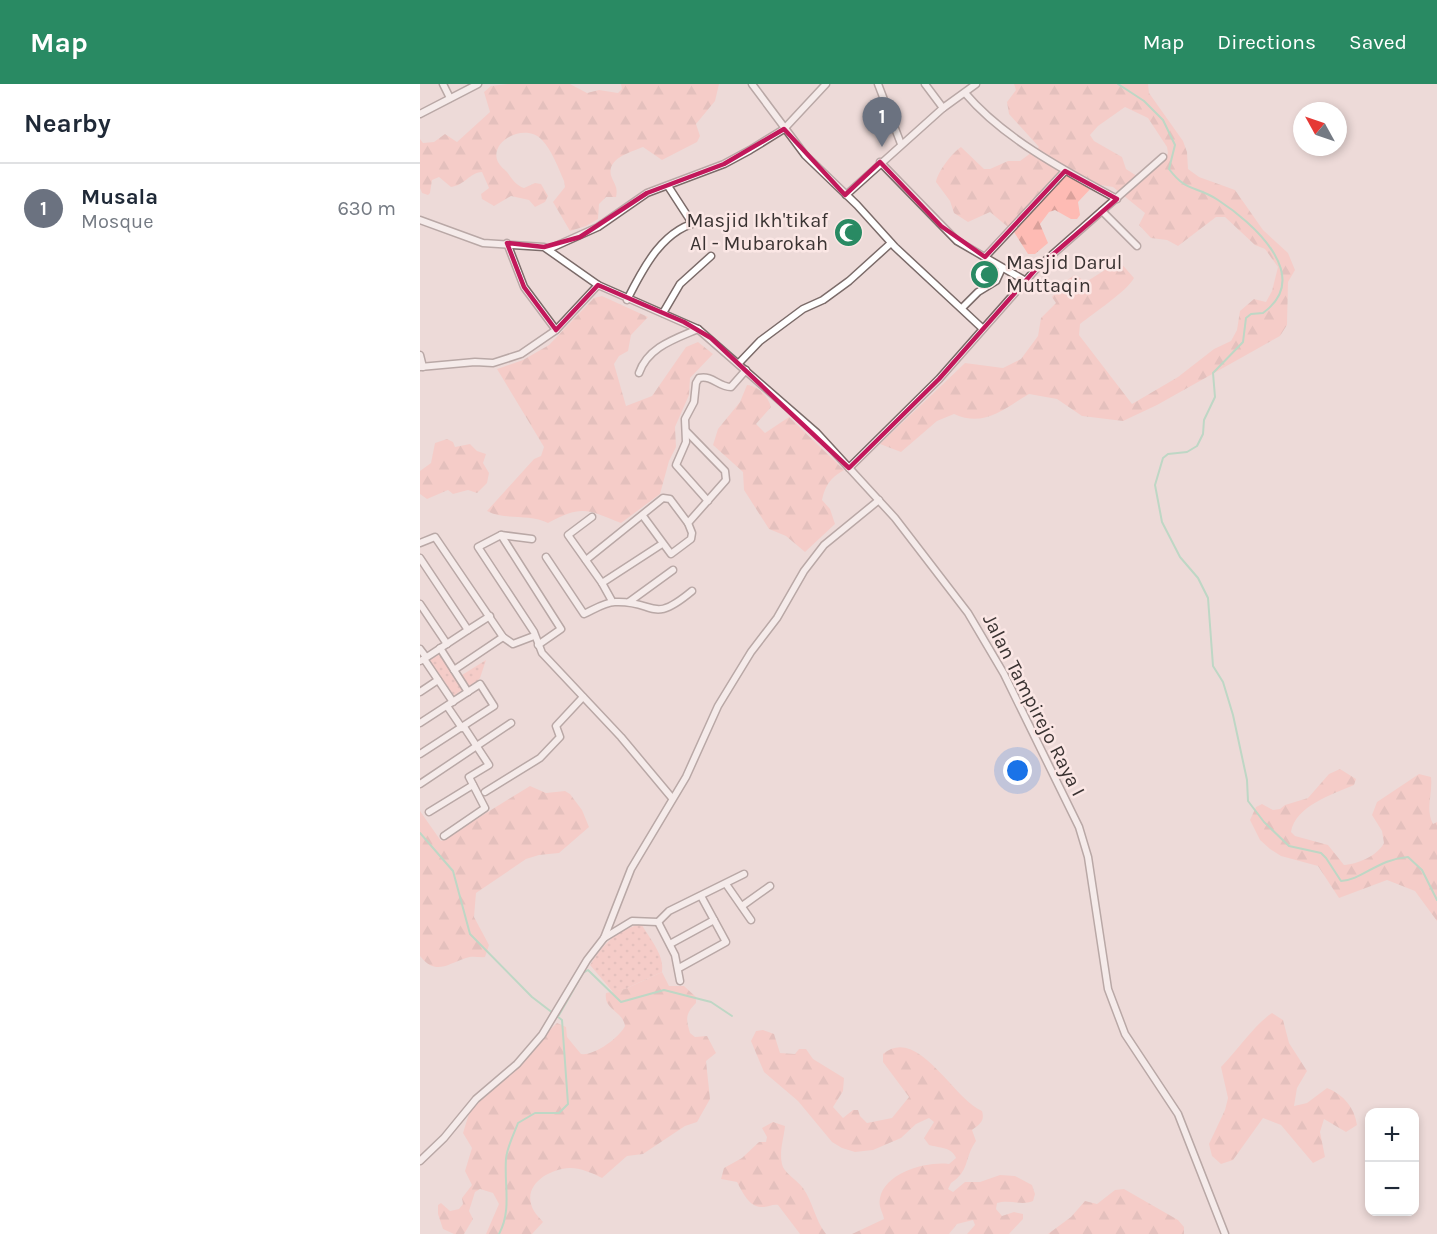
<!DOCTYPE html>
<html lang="en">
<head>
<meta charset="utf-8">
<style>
  body { margin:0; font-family:Karla,sans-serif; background:#f6f6f7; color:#1f2937 }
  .controls { position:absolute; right:18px; bottom:18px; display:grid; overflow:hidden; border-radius:12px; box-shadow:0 3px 9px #0003 }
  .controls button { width:54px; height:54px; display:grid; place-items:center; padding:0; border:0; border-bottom:2px solid #e0e1e3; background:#fff; color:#1f2937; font:30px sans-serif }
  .compass { position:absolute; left:873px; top:18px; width:54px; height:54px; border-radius:50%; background:#fff; box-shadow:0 3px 9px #0003; rotate:310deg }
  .you { position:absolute; left:598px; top:687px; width:21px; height:21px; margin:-15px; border:4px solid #fff; border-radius:50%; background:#1a73e8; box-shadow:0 0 0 9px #1a73e833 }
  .badge { display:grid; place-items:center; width:39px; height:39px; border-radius:50%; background:#298a63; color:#fff; font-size:20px; font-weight:700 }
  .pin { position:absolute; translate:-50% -50px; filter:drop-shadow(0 2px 3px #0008) }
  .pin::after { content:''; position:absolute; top:32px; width:21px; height:18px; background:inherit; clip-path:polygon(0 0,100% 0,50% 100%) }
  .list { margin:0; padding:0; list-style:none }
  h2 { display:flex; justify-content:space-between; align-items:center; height:78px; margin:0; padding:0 24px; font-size:26px }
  h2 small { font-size:20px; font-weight:400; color:#747a83 }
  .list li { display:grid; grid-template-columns:39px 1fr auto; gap:18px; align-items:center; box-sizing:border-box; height:90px; padding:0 24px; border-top:2px solid #e0e1e3 }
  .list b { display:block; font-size:22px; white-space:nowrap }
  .list p { margin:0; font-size:20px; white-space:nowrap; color:#747a83 }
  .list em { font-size:20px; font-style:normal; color:#747a83 }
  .map { position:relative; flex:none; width:1017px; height:1150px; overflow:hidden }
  header { display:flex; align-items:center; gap:36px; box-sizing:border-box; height:84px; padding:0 30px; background:#298a63; color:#fff }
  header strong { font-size:28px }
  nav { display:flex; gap:33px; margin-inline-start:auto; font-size:21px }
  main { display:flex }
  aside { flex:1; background:#fff }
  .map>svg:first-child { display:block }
</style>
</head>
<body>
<header>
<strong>Map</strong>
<nav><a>Map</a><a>Directions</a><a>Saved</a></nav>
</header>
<main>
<aside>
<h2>Nearby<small></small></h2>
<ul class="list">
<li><span class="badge" style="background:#6b7280">1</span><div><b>Musala</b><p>Mosque</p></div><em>630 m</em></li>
</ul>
</aside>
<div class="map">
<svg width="1017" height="1150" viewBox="0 0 1017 1150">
  <defs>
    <pattern id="grass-dots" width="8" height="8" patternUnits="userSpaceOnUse" patternTransform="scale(1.5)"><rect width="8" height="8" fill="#febbb4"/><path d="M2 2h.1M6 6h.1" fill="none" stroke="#daa19b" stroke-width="1.8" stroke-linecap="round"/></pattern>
    <pattern id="forest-firs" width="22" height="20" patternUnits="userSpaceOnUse" patternTransform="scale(1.5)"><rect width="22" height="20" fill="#febbb4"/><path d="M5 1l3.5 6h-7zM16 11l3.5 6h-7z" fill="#daa19b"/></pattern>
  </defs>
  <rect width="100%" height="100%" fill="#eddad8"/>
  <!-- grass -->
  <g fill="url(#grass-dots)">
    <path d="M19 570 43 605 34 612 9 576Z"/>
    <path d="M66 576 60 594 50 604 42 591Z"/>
    <path d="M217 841H222C230 855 245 872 242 888L205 905 193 908 170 881C183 861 194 848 217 841Z"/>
  </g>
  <!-- forest -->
  <g fill="url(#forest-firs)" fill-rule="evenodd">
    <path d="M88 0H150L167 9 179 6 198 9 202 5 201 0H299L295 17 276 40 280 52 277 58 242 76 223 63C211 68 184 75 192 94 195 101 198 104 196 113H186L179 120 178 135 166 142 150 147 133 118 145 103 144 97C138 83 132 67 122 56 106 38 68 57 78 78 80 82 84 85 87 88 92 95 96 101 104 104L115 99 121 100 128 112 125 118 115 123 109 116 91 112 74 122 62 115 61 110 69 104 62 88C49 89 45 101 31 103L19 93 12 96 10 109 8 111 2 109 0 104V55L3 59 14 58 25 50 37 58 70 28 64 8 71 2Z"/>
    <path d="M594 0H728L729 9 763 57 767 68 768 85 779 93 815 106 843 146 868 169 875 186 868 198 867 241 860 252 737 321 703 337 662 332 637 315 609 310C584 324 565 344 534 330L517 337 481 368 460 360 545 279 583 284 601 275 618 252 621 234 636 219 632 213 644 198 655 191 666 198 699 177 714 194C707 207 674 229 660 240L659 251 712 320 758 293 794 265 811 257 817 246 820 227 834 215 846 218 852 207 858 183 845 165 835 161 805 133H796L758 162 747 156 731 154 719 141 725 129 693 103 675 100 658 118 660 131 657 135H651L635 126 629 128 620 140 628 159 615 170H608L594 148 570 128 548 138 534 129 530 117 516 98C518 87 532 69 541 63L564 85H570L588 77H600L619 63 589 30 587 18 596 6ZM705 23 728 34 747 63 748 69 744 77 727 92 720 94 706 85 702 73 674 57 670 51 678 42Z"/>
    <path d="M182 212 228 233 211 251 208 267 199 272 194 280 206 322 232 312 266 263 278 258 293 270 270 294 269 311 255 343 256 363 249 377 240 410 201 439C166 425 162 421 128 439 109 429 86 437 67 427L114 375 121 372 124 363 77 285 103 276 129 261 174 214Z"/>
    <path d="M327 301C338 302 348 312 351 323L336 340 345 349 369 333 424 386C410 394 405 402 402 416L410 425 415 440 385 468 366 452 349 445 324 406 323 388 293 361 298 345 320 318Z"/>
    <path d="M27 355 33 358 35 363 50 360 57 367 66 370 63 379 69 389 67 399 57 409 48 406 33 410 28 406 7 415 0 410V387L11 379 15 359Z"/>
    <path d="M920 685 936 695 934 701C913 710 875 722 871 748L875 752 908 761 924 781C938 780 957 772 964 759L962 747 952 731 957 718 999 690 1011 693C1013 709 1005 725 1013 740L1017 738V837L995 807 967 796 919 814 898 782 861 772 850 765 840 756 830 736 836 723 842 720 853 726 860 725 865 721 888 714 909 690Z"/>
    <path d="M110 702 126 709 145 707 150 710 162 726 169 743 139 769 119 771 106 775 56 809 54 833 69 861 65 873C59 874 53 871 46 874 27 880 16 892 0 872V727L21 757Z"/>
    <path d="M242 888 249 902H264L276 913V919C265 930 266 935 270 949L275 953 287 952 296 969 286 977 290 1015 277 1038 265 1042 223 1070 207 1072 182 1094C173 1089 160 1084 150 1084 128 1085 100 1102 114 1127 116 1131 120 1134 123 1138L112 1150H66L79 1120 73 1109 60 1105 55 1108 49 1127 53 1135 44 1150H34L23 1145 18 1130V1121L21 1119 30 1127 39 1125 43 1120 42 1114 52 1101 45 1087 52 1064 43 1049 51 1023 137 939 146 943 147 953 161 970C174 972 199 954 205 942 203 927 183 926 186 909L205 905Z"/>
    <path d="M852 929 863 936 869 959 887 987 877 1004 874 1022 887 1019 907 1004C924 1011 934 1023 937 1041L926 1048 904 1035 900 1048 905 1073 893 1079 861 1041 843 1034 813 1076 801 1080 792 1072 789 1060 805 1026 808 1014 801 983C817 967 834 941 852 929Z"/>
    <path d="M343 946 354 950 360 969 375 970 379 965H386L393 975 424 994 423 1007 413 1023 423 1034 433 1026H438L440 1032 447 1039 472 1034 489 1013 463 978V970C498 941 533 1015 562 1027 565 1037 560 1040 552 1046L556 1057C544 1074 550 1087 531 1099L528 1105 533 1108 545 1098H560L580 1091 595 1092 612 1101 615 1110 613 1117C601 1122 590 1115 577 1119L576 1125 582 1132 594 1128 603 1130V1135L589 1150H547L555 1141 553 1136 537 1140 529 1150H432L464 1135C463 1128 458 1123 460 1114 465 1088 508 1077 529 1080L536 1074C532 1063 519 1064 509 1061L504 1054 514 1038 509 1034 496 1040 481 1054 453 1066 435 1068 422 1064 412 1058 378 1017 344 988 331 957 336 947Z"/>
    <path d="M353 1038 365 1042C364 1054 359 1067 362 1080 363 1088 377 1096 383 1104 393 1118 395 1136 406 1150H380L358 1121C353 1120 349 1123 344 1123 329 1124 323 1109 317 1098L301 1095 304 1084 322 1074 339 1058H346L347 1053 342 1044Z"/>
    <path d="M704 1105 758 1136 764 1143V1150H628L651 1133 665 1117 677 1120 695 1106Z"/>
  </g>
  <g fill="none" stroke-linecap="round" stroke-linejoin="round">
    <!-- stream -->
    <g stroke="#86d2ad" stroke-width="2">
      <path d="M698 0 724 17 743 36 755 61 749 85C767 109 775 101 798 116 832 138 894 192 843 229L831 230 826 234 823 258 793 289 795 313 784 336 783 350 777 362 767 368 748 370 743 374 735 401 742 438 760 473 778 494 788 514 793 582 803 598 813 631 827 696 828 717 844 738 869 762 901 769 906 774 921 797C942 796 958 775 988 773L1002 786 1017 816"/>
      <path d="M0 749 33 787 50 850 112 913 142 936 148 1020 139 1029H115L98 1039C94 1050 87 1063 86 1075 84 1101 92 1126 79 1150"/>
      <path d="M139 931 163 889 168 886 201 918 244 906 291 918 312 932"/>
    </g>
    <defs>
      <g id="minor">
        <path d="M23 0 30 14"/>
        <path d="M332 0 385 71 437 121 475 163 562 244"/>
        <path d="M458 0 481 60"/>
        <path d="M505 0 523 24"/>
        <path d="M545 9C583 54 645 87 697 115"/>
        <path d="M0 30 58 0"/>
        <path d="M460 78 537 157 604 196"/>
        <path d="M248 102 272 139"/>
        <path d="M426 111 523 24 556 0"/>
        <path d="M682 127 717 162"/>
        <path d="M0 136 63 159 124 163 178 201 278 245 397 349 475 434 548 529 584 590 659 743 668 773 688 905 705 950 758 1030 805 1150"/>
        <path d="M87 159 104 203 136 246"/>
        <path d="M129 165 178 143 227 109 304 80 330 66 364 45 406 0"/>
        <path d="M565 173 645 87"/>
        <path d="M207 216C223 184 244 142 284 137"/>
        <path d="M542 224 558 208 576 197 582 184"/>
        <path d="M243 229 260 200 291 172"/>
        <path d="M0 271 3 283"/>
        <path d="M319 279 340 257 383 225 403 216 429 197 471 159"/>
        <path d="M0 283 55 278 73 279 101 270 136 246 178 201"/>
        <path d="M219 289C228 263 255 255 278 245"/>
        <path d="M429 384 519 295 616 185 743 73"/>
        <path d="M288 417 256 381 266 358 265 335 274 318 276 299 279 294C293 291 298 303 311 303L326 286"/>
        <path d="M223 432 251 470 271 455 272 449 268 439 306 396 305 387 267 348"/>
        <path d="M172 433 148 451 182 499 192 517"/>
        <path d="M81 451 141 545 118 561"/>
        <path d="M112 455 81 451 58 463 114 548 122 569 201 653 252 714"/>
        <path d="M0 459 15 453 83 553 93 560 114 552"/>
        <path d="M126 473 164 530C173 526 185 518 195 518 236 516 230 542 272 507"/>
        <path d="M0 474 48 546 70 532"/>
        <path d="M166 476 243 414 250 415 268 439"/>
        <path d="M182 499 242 460"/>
        <path d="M209 518 253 486"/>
        <path d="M0 520 27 560"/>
        <path d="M20 564 48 608"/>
        <path d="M0 565 6 573"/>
        <path d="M4 575 48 546"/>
        <path d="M0 577 4 575 33 618"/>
        <path d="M34 586 83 553"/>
        <path d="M0 608 18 596"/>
        <path d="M27 622 42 644"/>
        <path d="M0 639 60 600 74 622 0 670"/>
        <path d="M0 700 91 639"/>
        <path d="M65 708 120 674 140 653 136 642 163 613"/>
        <path d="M9 728 53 701"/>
        <path d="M24 752 65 724 49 693 69 681 44 643"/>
        <path d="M306 800 331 836"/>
        <path d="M322 822 350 802"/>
        <path d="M238 838 255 871 260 897"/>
        <path d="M184 854 212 837 238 838 249 827 324 790"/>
        <path d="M250 860 294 836"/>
        <path d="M259 884 306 858 281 812"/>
        <path d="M0 1077 24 1054 56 1015 97 980 122 951 167 876 184 854 211 785 266 693 298 622 331 568 357 534 384 487 404 461 459 416"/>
      </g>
    </defs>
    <!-- minor casing -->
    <use href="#minor" stroke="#7b6b69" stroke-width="9"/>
    <!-- minor -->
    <use href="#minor" stroke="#fff" stroke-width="6"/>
  </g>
  <!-- marked area -->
  <path d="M0 0H1017V1150H0ZM364 45 425 111 460 78 521 142 565 173 645 87 697 115 616 185 519 295 429 384 291 254 264 238 178 201 136 246 104 203 87 159 124 163 160 153 227 109 304 80Z" fill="#eddad8" fill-opacity=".55" fill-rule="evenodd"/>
  <path fill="none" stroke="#c2185b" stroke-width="4.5" stroke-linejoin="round" d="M364 45 425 111 460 78 521 142 565 173 645 87 697 115 616 185 519 295 429 384 291 254 264 238 178 201 136 246 104 203 87 159 124 163 160 153 227 109 304 80Z"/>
  <!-- icons -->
  <defs>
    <symbol id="mosque-disc" viewBox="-11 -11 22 22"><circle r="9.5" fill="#298a63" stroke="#fbe7e5"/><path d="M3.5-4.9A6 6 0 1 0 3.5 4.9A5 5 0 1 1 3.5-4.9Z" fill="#fff"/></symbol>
  </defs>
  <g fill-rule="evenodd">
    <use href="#mosque-disc" x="412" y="132" width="33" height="33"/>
    <use href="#mosque-disc" x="548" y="174" width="33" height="33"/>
  </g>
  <g text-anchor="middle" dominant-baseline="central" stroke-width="5" stroke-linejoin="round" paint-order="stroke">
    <!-- poi labels -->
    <g font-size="20" fill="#3a3332" stroke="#fbe7e5" text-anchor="end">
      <text x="408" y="136">Masjid Ikh'tikaf<tspan x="408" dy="23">Al - Mubarokah</tspan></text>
      <text x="586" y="178" text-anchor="start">Masjid Darul<tspan x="586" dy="23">Muttaqin</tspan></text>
    </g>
    <!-- street labels -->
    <g font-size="20" fill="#3a3332" stroke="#fbe7e5">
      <text transform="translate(614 621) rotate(63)">Jalan Tampirejo Raya I</text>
    </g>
  </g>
</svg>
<div class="controls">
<button>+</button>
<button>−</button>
</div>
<svg class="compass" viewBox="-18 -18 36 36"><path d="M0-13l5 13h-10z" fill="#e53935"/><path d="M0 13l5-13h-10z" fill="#747a83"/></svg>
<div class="you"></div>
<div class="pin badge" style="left:462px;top:63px;background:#6b7280">1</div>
</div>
</main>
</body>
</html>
